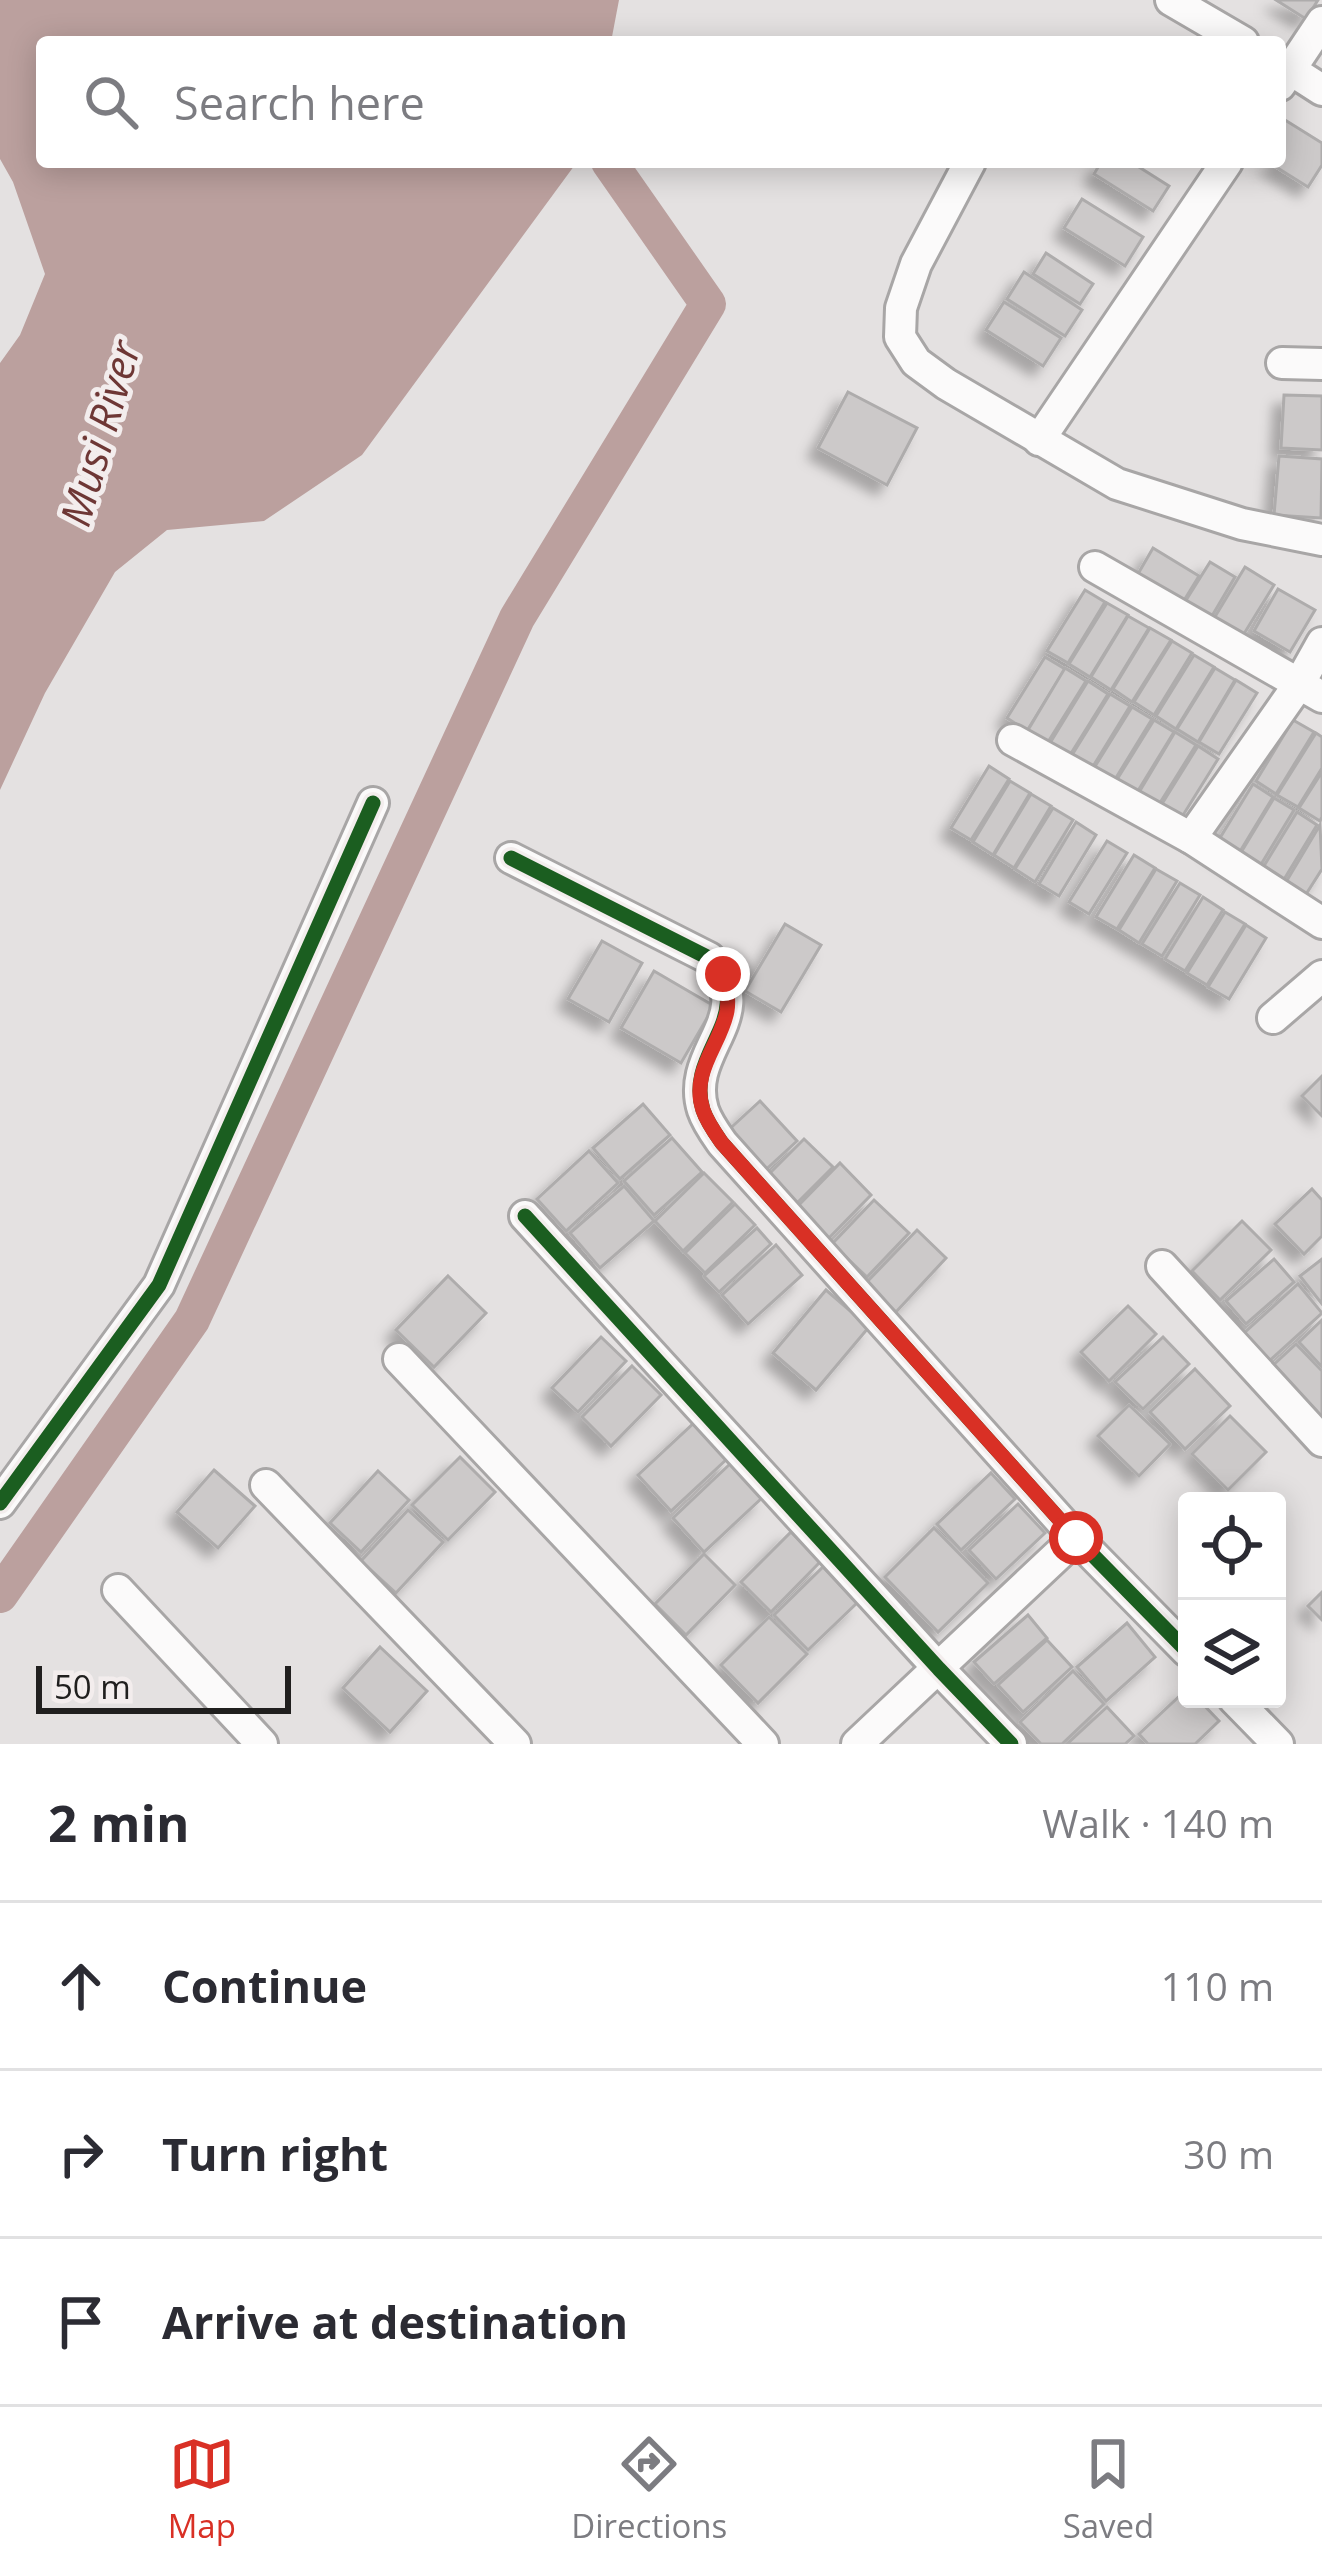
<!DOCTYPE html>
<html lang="en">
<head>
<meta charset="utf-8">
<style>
  body { margin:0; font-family:"Open Sans",sans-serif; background:#f7f7f7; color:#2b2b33 }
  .controls { position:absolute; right:36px; bottom:36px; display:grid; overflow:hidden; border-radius:12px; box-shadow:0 6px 30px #0003 }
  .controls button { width:108px; height:108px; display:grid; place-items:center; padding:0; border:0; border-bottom:3px solid #e1e1e2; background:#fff; color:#2b2b33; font:60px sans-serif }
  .scale { position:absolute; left:36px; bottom:30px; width:255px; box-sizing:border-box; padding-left:12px; border:6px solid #201f1e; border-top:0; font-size:33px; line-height:42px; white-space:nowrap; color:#201f1e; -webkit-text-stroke:9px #f3eded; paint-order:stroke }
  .stop { position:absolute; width:36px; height:36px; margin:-27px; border:9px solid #d93025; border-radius:50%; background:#fff }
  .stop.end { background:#d93025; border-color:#fff; box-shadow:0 3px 12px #0008 }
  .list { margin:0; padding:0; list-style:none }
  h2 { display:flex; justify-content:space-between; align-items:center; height:156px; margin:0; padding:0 48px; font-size:51px }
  h2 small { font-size:39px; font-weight:400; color:#7c7c81 }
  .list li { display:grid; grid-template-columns:78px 1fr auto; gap:36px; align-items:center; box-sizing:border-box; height:168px; padding:0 48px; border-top:3px solid #e1e1e2 }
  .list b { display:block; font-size:45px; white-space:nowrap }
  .list em { font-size:39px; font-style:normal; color:#7c7c81 }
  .icon { flex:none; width:66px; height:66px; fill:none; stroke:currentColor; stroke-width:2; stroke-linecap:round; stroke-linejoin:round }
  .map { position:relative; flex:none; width:1322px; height:1744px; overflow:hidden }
  .search { position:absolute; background:#fff; box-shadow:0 6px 30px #0003; left:36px; right:36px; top:36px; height:132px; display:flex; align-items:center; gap:30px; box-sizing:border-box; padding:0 42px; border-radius:12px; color:#7c7c81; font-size:45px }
  .sheet { height:660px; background:#fff }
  nav { display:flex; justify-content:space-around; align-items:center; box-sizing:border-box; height:168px; border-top:3px solid #e1e1e2; background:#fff; font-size:33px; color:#7c7c81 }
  nav a { display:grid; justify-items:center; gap:6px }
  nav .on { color:#d93025 }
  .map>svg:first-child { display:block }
</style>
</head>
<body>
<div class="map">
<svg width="1322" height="1744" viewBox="0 0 1322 1744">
  <defs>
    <filter id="shadow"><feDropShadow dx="-10" dy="10" stdDeviation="6" flood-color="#0004"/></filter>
  </defs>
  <rect width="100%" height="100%" fill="#e4e1e1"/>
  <!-- water -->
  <path fill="#bba09e" d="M0 0H619L611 42H42V162H577L362 455 264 521 167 530 115 572 45 693 0 790V363L20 335 45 274 13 182 0 159Z"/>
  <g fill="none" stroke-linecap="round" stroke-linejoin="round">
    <!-- canal -->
    <path stroke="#bba09e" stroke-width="36" d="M0 1595 192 1320 517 618 708 304 609 162"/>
  </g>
  <!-- building -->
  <g fill="#ccc9c9" stroke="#aeacac" stroke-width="3" filter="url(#shadow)">
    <path d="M1276 0H1318L1306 19Z"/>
    <path d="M1285 120 1322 143V165L1308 187 1268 162H1280V129Z"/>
    <path d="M1101 162H1131L1169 186 1153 211 1094 174Z"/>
    <path d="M1082 199 1143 237 1125 266 1064 228Z"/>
    <path d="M1046 253 1093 284 1080 304 1033 274Z"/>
    <path d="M1024 272 1082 310 1065 336 1007 299Z"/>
    <path d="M1004 302 1061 338 1043 366 986 330Z"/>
    <path d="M848 392 917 428 887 485 818 448Z"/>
    <path d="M1284 395 1322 396V450L1281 448Z"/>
    <path d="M1279 456 1322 459 1321 518 1274 515Z"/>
    <path d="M1153 548 1199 576 1180 607 1135 579Z"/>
    <path d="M1210 562 1235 577 1209 621 1183 605Z"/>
    <path d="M1245 567 1274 585 1242 637 1213 620Z"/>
    <path d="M1278 589 1315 610 1290 652 1254 631Z"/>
    <path d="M1085 590 1105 602 1068 663 1047 651Z"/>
    <path d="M1107 603 1128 615 1090 677 1069 664Z"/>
    <path d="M1128 616 1149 628 1111 690 1091 677Z"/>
    <path d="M1150 628 1171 640 1132 702 1113 689Z"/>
    <path d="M1172 641 1192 653 1154 715 1134 702Z"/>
    <path d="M1194 655 1214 667 1176 729 1156 716Z"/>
    <path d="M1045 657 1065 669 1027 731 1007 718Z"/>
    <path d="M1065 668 1086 681 1048 742 1028 730Z"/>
    <path d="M1215 668 1235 680 1198 742 1177 729Z"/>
    <path d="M1236 680 1257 693 1219 754 1199 742Z"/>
    <path d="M1088 681 1108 694 1070 755 1050 743Z"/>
    <path d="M1110 694 1130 706 1092 768 1072 755Z"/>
    <path d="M1132 707 1152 719 1114 781 1094 768Z"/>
    <path d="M1154 720 1174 732 1136 794 1116 781Z"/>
    <path d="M1293 720 1314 732 1276 794 1256 781Z"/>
    <path d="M1175 732 1196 745 1158 806 1138 794Z"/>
    <path d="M1316 733 1322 737V768L1298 807 1277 795Z"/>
    <path d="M1198 746 1218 759 1180 820 1160 807Z"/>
    <path d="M989 766 1009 779 971 840 951 828Z"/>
    <path d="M1322 772V817L1320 821 1299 808Z"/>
    <path d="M1010 781 1030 793 993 855 973 842Z"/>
    <path d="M1253 784 1273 797 1236 858 1215 846Z"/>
    <path d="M1031 794 1051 806 1014 868 994 855Z"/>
    <path d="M1274 798 1294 810 1257 871 1237 859Z"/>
    <path d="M1053 808 1073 820 1035 882 1015 869Z"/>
    <path d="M1297 812 1317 825 1280 886 1259 874Z"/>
    <path d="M1076 822 1096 835 1059 896 1039 884Z"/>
    <path d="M1320 825 1322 869 1303 899 1283 887Z"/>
    <path d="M1107 841 1127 853 1089 914 1069 902Z"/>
    <path d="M1134 855 1155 868 1117 929 1096 917Z"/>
    <path d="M1156 869 1177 881 1139 943 1119 930Z"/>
    <path d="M1180 883 1200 895 1162 956 1142 944Z"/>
    <path d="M1203 897 1223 910 1185 971 1165 959Z"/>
    <path d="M1225 912 1245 924 1207 985 1187 973Z"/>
    <path d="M785 924 821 945 781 1012 745 991Z"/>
    <path d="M1246 925 1266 938 1229 999 1208 987Z"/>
    <path d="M602 941 642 963 609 1022 568 999Z"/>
    <path d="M654 971 714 1006 681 1063 621 1028Z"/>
    <path d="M1322 1076V1116L1302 1096Z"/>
    <path d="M760 1101 797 1141 760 1175 723 1135Z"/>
    <path d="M643 1104 670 1135 620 1179 593 1148Z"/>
    <path d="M672 1138 702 1172 654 1215 624 1181Z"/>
    <path d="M804 1139 833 1167 797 1203 768 1175Z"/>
    <path d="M589 1151 618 1183 566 1231 537 1199Z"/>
    <path d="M840 1163 871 1195 827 1240 795 1209Z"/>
    <path d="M704 1173 733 1202 683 1251 655 1221Z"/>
    <path d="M624 1186 654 1221 600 1268 570 1233Z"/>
    <path d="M1312 1189 1322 1200V1236L1304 1254 1275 1224Z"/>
    <path d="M874 1200 909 1233 867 1277 832 1244Z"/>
    <path d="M735 1204 755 1225 705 1273 685 1253Z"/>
    <path d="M1242 1221 1271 1250 1220 1300 1192 1271Z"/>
    <path d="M757 1228 771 1244 719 1292 704 1276Z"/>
    <path d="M917 1230 946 1258 896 1312 865 1284Z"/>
    <path d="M776 1245 802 1275 748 1324 722 1295Z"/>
    <path d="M1274 1259 1294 1282 1246 1324 1226 1301Z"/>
    <path d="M1322 1259V1304L1300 1276Z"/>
    <path d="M448 1276 486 1313 434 1367 396 1330Z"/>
    <path d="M1298 1284 1322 1313 1268 1362 1243 1334Z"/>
    <path d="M826 1290 869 1327 816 1390 773 1353Z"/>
    <path d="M1128 1306 1156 1334 1109 1381 1081 1352Z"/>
    <path d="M1322 1320V1367L1299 1342Z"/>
    <path d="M601 1337 626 1361 578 1412 552 1388Z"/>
    <path d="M1163 1337 1189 1364 1143 1409 1115 1382Z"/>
    <path d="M1296 1344 1322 1371V1414L1316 1419 1269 1369Z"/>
    <path d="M632 1366 661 1395 611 1446 582 1417Z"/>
    <path d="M1195 1369 1230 1406 1185 1449 1150 1412Z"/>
    <path d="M1129 1405 1170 1444 1139 1476 1098 1436Z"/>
    <path d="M1230 1416 1266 1452 1228 1490 1192 1454Z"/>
    <path d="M695 1422 728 1458 671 1511 638 1475Z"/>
    <path d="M460 1457 495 1492 448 1540 412 1505Z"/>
    <path d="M731 1463 763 1497 704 1552 673 1518Z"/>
    <path d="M214 1470 255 1506 218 1548 177 1512Z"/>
    <path d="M378 1471 409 1500 361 1552 330 1523Z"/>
    <path d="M991 1473 1015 1499 961 1550 937 1524Z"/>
    <path d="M1018 1504 1045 1533 996 1579 969 1550Z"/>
    <path d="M408 1510 443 1542 396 1593 361 1561Z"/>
    <path d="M934 1528 988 1583 938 1632 885 1577Z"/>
    <path d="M791 1532 820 1562 771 1612 741 1582Z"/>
    <path d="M704 1554 735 1585 686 1635 655 1604Z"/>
    <path d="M823 1567 857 1603 808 1650 774 1615Z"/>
    <path d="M1322 1592V1620L1308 1606Z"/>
    <path d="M1028 1615 1047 1638 994 1684 974 1662Z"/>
    <path d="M769 1617 807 1654 758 1703 721 1665Z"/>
    <path d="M1127 1623 1155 1657 1106 1701 1077 1667Z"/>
    <path d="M1047 1640 1072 1667 1023 1712 998 1685Z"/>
    <path d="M380 1647 427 1691 390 1732 343 1688Z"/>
    <path d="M1073 1671 1104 1704 1062 1744H1041L1020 1722Z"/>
    <path d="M1187 1689V1699H1198L1219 1721 1195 1744H1148L1139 1734Z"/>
    <path d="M1107 1707 1134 1736 1125 1744H1067Z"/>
  </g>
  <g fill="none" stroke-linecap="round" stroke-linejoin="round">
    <defs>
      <g id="street">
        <path d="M1171 0 1243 42"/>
        <path d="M1280 63 1322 90"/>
        <path d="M1280 85 1322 22"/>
        <path d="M970 162 916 264 901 308 900 337 916 362 946 384 1117 484 1242 524 1322 540"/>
        <path d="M1282 363 1322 364"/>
        <path d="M1039 440 1227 162"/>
        <path d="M1095 567 1322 697"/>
        <path d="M1013 740 1191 838 1322 923"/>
        <path d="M1191 838 1299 684 1322 643"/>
        <path d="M511 858 709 958C761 1017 684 1050 703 1110 707 1122 715 1133 722 1143L1076 1538 1187 1651"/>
        <path d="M1273 1018 1322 976"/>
        <path d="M525 1216 939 1669 1011 1744"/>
        <path d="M1162 1266 1322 1441"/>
        <path d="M399 1359 763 1744"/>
        <path d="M266 1485 515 1744"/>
        <path d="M0 1503 159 1285 373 803"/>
        <path d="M118 1590 262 1744"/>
        <path d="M1234 1699 1278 1744"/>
        <path d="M857 1744 1076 1538"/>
      </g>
    </defs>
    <!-- street casing -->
    <use href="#street" stroke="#a8a6a6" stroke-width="36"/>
    <!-- street -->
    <use href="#street" stroke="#fbfafa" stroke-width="30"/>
    <defs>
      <g id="cycleway">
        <path d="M511 858 709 958C761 1017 684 1050 703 1110 707 1122 715 1133 722 1143L1076 1538 1187 1651"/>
        <path d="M525 1216 939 1669 1011 1744"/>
        <path d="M0 1503 159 1285 373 803"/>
      </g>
    </defs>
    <!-- cycleway casing -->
    <use href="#cycleway" stroke="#f3eded" stroke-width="22"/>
    <!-- cycleway -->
    <use href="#cycleway" stroke="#1b5e20" stroke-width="15"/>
  </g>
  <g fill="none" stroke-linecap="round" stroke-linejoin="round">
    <!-- route -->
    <path stroke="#d93025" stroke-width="15" d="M723 974C727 987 729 998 727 1011 721 1044 690 1072 703 1110 707 1122 715 1133 722 1143L1076 1538"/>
  </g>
  <g text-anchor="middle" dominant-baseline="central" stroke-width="10" stroke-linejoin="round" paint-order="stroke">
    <!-- water labels -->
    <g font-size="42" font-style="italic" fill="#6e3735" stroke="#f3eded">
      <text transform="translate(99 433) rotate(-74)">Musi River</text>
    </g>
  </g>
</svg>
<div class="controls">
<button><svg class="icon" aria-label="locate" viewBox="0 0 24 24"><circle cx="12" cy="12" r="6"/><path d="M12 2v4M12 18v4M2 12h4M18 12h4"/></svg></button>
<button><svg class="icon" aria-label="layers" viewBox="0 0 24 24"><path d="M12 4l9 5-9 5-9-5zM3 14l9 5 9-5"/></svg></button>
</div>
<div class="scale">50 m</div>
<div class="stop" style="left:1076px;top:1538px"></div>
<div class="stop end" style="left:723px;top:974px"></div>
<div class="search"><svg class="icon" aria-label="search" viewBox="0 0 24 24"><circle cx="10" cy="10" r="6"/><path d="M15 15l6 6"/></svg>Search here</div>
</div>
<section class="sheet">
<h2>2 min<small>Walk · 140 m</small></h2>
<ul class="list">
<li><svg class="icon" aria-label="ahead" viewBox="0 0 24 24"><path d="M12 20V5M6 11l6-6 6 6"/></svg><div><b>Continue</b></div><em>110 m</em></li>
<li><svg class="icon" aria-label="right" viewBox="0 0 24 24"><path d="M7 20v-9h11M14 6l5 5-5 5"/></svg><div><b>Turn right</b></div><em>30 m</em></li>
<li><svg class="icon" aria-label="arrive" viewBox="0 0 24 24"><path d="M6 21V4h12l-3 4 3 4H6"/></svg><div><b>Arrive at destination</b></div></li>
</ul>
</section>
<nav>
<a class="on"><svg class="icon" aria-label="map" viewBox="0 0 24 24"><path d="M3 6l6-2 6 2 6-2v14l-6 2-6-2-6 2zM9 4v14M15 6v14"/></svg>Map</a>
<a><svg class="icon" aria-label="directions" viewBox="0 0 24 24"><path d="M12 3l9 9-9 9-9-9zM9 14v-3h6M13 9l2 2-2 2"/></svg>Directions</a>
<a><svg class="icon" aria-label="saved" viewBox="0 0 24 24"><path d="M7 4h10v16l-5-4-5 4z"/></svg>Saved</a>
</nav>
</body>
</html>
